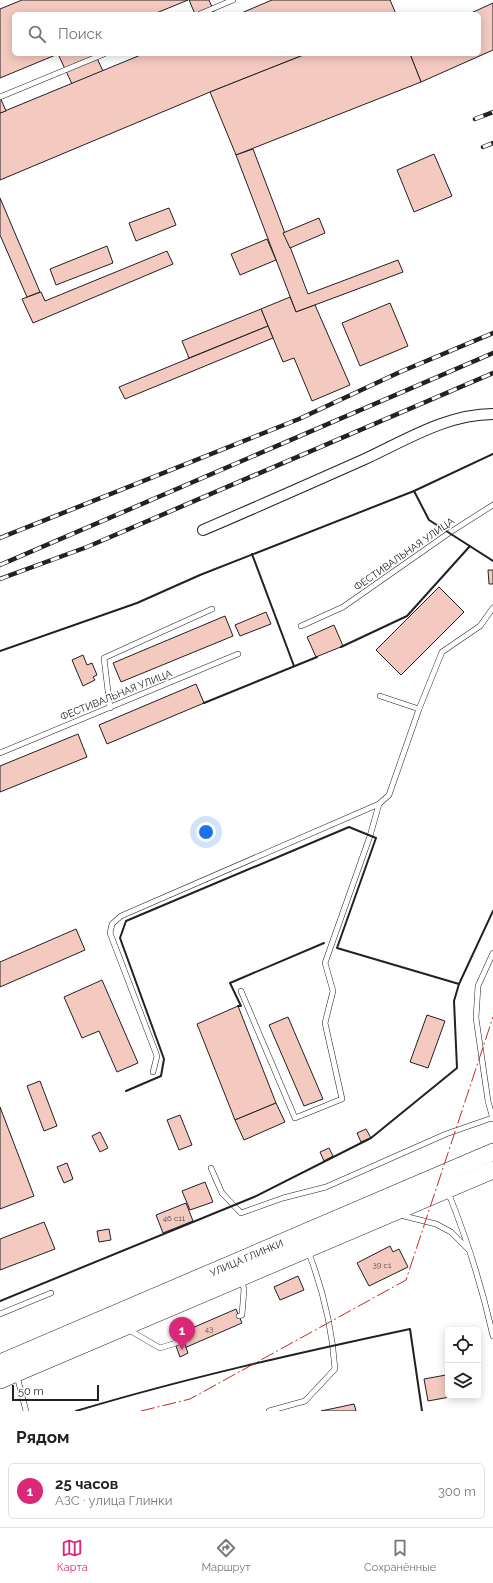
<!DOCTYPE html>
<html lang="ru">
<head>
<meta charset="utf-8">
<style>
  body { margin:0; font-family:Raleway,sans-serif; background:#f2f2f2; color:#222 }
  .controls { position:absolute; right:12px; bottom:12px; display:grid; overflow:hidden; border-radius:6px; box-shadow:0 2px 10px #0003 }
  .controls button { width:36px; height:36px; display:grid; place-items:center; padding:0; border:0; border-bottom:1px solid #e0e0e0; background:#fff; color:#222; font:20px sans-serif }
  .scale { position:absolute; left:12px; bottom:10px; width:87px; box-sizing:border-box; padding-left:4px; border:2px solid #222; border-top:0; font-size:11px; line-height:14px; white-space:nowrap; color:#222; -webkit-text-stroke:3px #fff; paint-order:stroke }
  .you { position:absolute; left:206px; top:832px; width:14px; height:14px; margin:-10px; border:3px solid #fff; border-radius:50%; background:#1a73e8; box-shadow:0 0 0 6px #1a73e833 }
  .badge { display:grid; place-items:center; width:26px; height:26px; border-radius:50%; background:#db2777; color:#fff; font-size:13px; font-weight:700 }
  .pin { position:absolute; translate:-50% -33px; filter:drop-shadow(0 1px 2px #0008) }
  .pin::after { content:''; position:absolute; top:21px; width:14px; height:12px; background:inherit; clip-path:polygon(0 0,100% 0,50% 100%) }
  .list { margin:0; padding:0; list-style:none }
  h2 { display:flex; justify-content:space-between; align-items:center; height:52px; margin:0; padding:0 16px; font-size:17px }
  h2 small { font-size:13px; font-weight:400; color:#767676 }
  .list li { display:grid; grid-template-columns:26px 1fr auto; gap:12px; align-items:center; box-sizing:border-box; height:56px; margin:0 8px 8px; padding:0 8px; border:1px solid #e0e0e0; border-radius:6px }
  .list b { display:block; font-size:15px; white-space:nowrap }
  .list p { margin:0; font-size:13px; white-space:nowrap; color:#767676 }
  .list em { font-size:13px; font-style:normal; color:#767676 }
  .icon { flex:none; width:22px; height:22px; fill:none; stroke:currentColor; stroke-width:2; stroke-linecap:round; stroke-linejoin:round }
  .map { position:relative; flex:none; width:493px; height:1411px; overflow:hidden }
  .search { position:absolute; background:#fff; box-shadow:0 2px 10px #0003; left:12px; right:12px; top:12px; height:44px; display:flex; align-items:center; gap:10px; box-sizing:border-box; padding:0 14px; border-radius:6px; color:#767676; font-size:15px }
  .sheet { height:116px; background:#fff }
  nav { display:flex; justify-content:space-around; align-items:center; box-sizing:border-box; height:56px; border-top:1px solid #e0e0e0; background:#fff; font-size:11px; color:#767676 }
  nav a { display:grid; justify-items:center; gap:2px }
  nav .on { color:#db2777 }
  .map>svg:first-child { display:block }
</style>
</head>
<body>
<div class="map">
<svg width="493" height="1411" viewBox="0 0 493 1411">
  <rect width="100%" height="100%" fill="#fff"/>
  <!-- building -->
  <g fill="#f3c9c0" stroke="#222">
    <path d="M22 0H188L154 14H14V54H58L0 78V9Z"/>
    <path d="M189 0H209L215 14H195Z"/>
    <path d="M272 0H390L396 14H239Z"/>
    <path d="M493 3V50L421 82 410 54H479V14H469Z"/>
    <path d="M58 54H95L103 71 72 84Z"/>
    <path d="M143 54H306L210 92 0 180V113Z"/>
    <path d="M306 54H410L421 82 236 155 210 92Z"/>
    <path d="M0 97 6 111 0 113Z"/>
    <path d="M253 149 308 294 398 260 403 272 296 312 236 155Z"/>
    <path d="M434 154 452 196 414 212 397 170Z"/>
    <path d="M0 198 40 292 27 297 0 235Z"/>
    <path d="M169 208 176 225 136 241 129 223Z"/>
    <path d="M319 218 325 233 290 248 283 233Z"/>
    <path d="M267 239 276 260 240 275 231 254Z"/>
    <path d="M107 246 113 263 56 285 50 269Z"/>
    <path d="M167 251 173 264 33 323 22 299 41 292 45 301Z"/>
    <path d="M290 297 296 312 315 305 350 385 312 401 294 358 283 362 261 309Z"/>
    <path d="M390 303 408 346 360 366 342 323Z"/>
    <path d="M261 309 268 326 189 358 182 341Z"/>
    <path d="M268 326 273 338 125 399 119 387Z"/>
    <path d="M488 570H493V584H489Z"/>
    <path d="M439 587 464 612 401 675 376 650Z"/>
    <path d="M266 612 271 624 240 636 235 625Z"/>
    <path d="M225 616 233 636 121 682 113 663Z"/>
    <path d="M334 625 343 646 316 657 307 637Z"/>
    <path d="M83 655 87 665 92 663 97 675 93 677 95 680 83 686 72 660Z"/>
    <path d="M196 684 204 703 107 744 99 725Z"/>
    <path d="M78 734 87 757 0 792V766Z"/>
    <path d="M76 929 85 950 0 987V962Z"/>
    <path d="M102 980 138 1063 117 1072 99 1031 82 1038 64 997Z"/>
    <path d="M238 1006 276 1103 235 1120 197 1024Z"/>
    <path d="M427 1015 445 1021 428 1068 410 1062Z"/>
    <path d="M288 1017 323 1099 304 1106 269 1025Z"/>
    <path d="M40 1081 57 1126 44 1131 27 1086Z"/>
    <path d="M276 1103 285 1122 244 1140 235 1120Z"/>
    <path d="M0 1107 34 1196 0 1209Z"/>
    <path d="M180 1115 192 1145 179 1150 167 1120Z"/>
    <path d="M366 1129 371 1138 361 1142 357 1133Z"/>
    <path d="M100 1132 108 1148 100 1152 92 1136Z"/>
    <path d="M329 1148 333 1156 324 1161 320 1152Z"/>
    <path d="M67 1163 73 1179 64 1183 57 1167Z"/>
    <path d="M205 1182 213 1202 190 1210 182 1191Z"/>
    <path d="M186 1203 193 1221 163 1233 156 1215Z"/>
    <path d="M44 1222 55 1249 0 1270V1239Z"/>
    <path d="M109 1229 111 1240 99 1242 97 1231Z"/>
    <path d="M390 1246 393 1252 399 1249 408 1267 369 1286 357 1263Z"/>
    <path d="M298 1276 304 1290 280 1300 274 1287Z"/>
    <path d="M236 1309 242 1323 182 1349 176 1335Z"/>
    <path d="M184 1342 188 1353 180 1357 176 1346Z"/>
    <path d="M446 1375 448 1396 450 1397 428 1401 424 1379Z"/>
    <path d="M354 1404 356 1411H321Z"/>
  </g>
  <g fill="none" stroke-linecap="round" stroke-linejoin="round">
    <defs>
      <g id="service">
        <path d="M200 14 233 0"/>
        <path d="M0 97 104 54"/>
        <path d="M301 626 343 607 449 533 493 505"/>
        <path d="M110 708 104 658 212 609"/>
        <path d="M419 709 442 652 480 626 493 608"/>
        <path d="M0 753 238 654"/>
        <path d="M241 991 295 1118 342 1099 325 1023 333 991 325 963 370 836 379 804 389 795 419 709 380 696"/>
        <path d="M153 1072 157 1056 110 933 112 924 121 916 379 804"/>
        <path d="M493 1119 488 1101 476 1018 478 986 493 953"/>
        <path d="M211 1168 222 1193 241 1213 283 1198 326 1187 446 1134 492 1118"/>
        <path d="M448 1192C467 1239 482 1287 493 1336"/>
        <path d="M400 1215 436 1224 451 1232 468 1249"/>
        <path d="M0 1314 51 1293"/>
        <path d="M239 1316 242 1315 244 1289 241 1280"/>
        <path d="M129 1330 160 1348 179 1342"/>
        <path d="M17 1376 26 1411"/>
        <path d="M269 1411 305 1401 335 1369C332 1328 323 1289 308 1251"/>
      </g>
      <path id="minor" d="M203 530C257 507 311 483 365 459 406 440 447 414 493 414"/>
      <g id="trunk">
        <path id="s1" d="M0 1363 493 1152"/>
        <path d="M0 1380 493 1170"/>
      </g>
    </defs>
    <!-- service casing -->
    <use href="#service" stroke="#222" stroke-width="6"/>
    <!-- minor casing -->
    <use href="#minor" stroke="#222" stroke-width="12"/>
    <!-- trunk casing -->
    <use href="#trunk" stroke="#222" stroke-width="18"/>
    <!-- service -->
    <use href="#service" stroke="#fff" stroke-width="5"/>
    <!-- minor -->
    <use href="#minor" stroke="#fff" stroke-width="10"/>
    <!-- trunk -->
    <use href="#trunk" stroke="#fff" stroke-width="17"/>
    <defs>
      <g id="rail">
        <path d="M475 119 493 112"/>
        <path d="M483 147 493 143"/>
        <path d="M0 538 299 419 400 372 493 333"/>
        <path d="M0 565 493 353"/>
        <path d="M0 579 87 547 493 373"/>
      </g>
    </defs>
    <!-- rail casing -->
    <use href="#rail" stroke="#222" stroke-width="4.5"/>
    <!-- rail -->
    <use href="#rail" stroke="#fff" stroke-width="3" stroke-dasharray="9" stroke-linecap="butt"/>
    <!-- wall -->
    <g stroke="#222" stroke-width="2">
      <path d="M414 491 429 520 493 561"/>
      <path d="M252 554 294 666"/>
      <path d="M341 647 407 616 470 546"/>
      <path d="M0 651 137 603 200 575 414 491 493 454"/>
      <path d="M204 703 317 657"/>
      <path d="M238 1006H241L230 983 324 943"/>
      <path d="M126 1091 161 1076 164 1059 120 938 126 921 349 827 376 838 337 948 459 984"/>
      <path d="M0 1301 254 1197 371 1138 457 1068 454 1001 459 984 493 911"/>
      <path d="M76 1411C186 1378 298 1353 410 1329L422 1411"/>
    </g>
    <!-- power -->
    <path stroke="#c62828" stroke-width="1" stroke-dasharray="14 3 2 3" stroke-linecap="butt" d="M141 1411 190 1399 406 1280 493 1017"/>
  </g>
  <g text-anchor="middle" dominant-baseline="central" stroke-width="3" stroke-linejoin="round" paint-order="stroke">
    <!-- number labels -->
    <g font-size="8" fill="#564c4a">
      <text x="174" y="1218">46 с11</text>
      <text x="382" y="1265">39 с1</text>
      <text x="209" y="1329">43</text>
    </g>
    <!-- street labels -->
    <g font-size="10" fill="#222" stroke="#fff">
      <text transform="translate(404 554) rotate(-35)">ФЕСТИВАЛЬНАЯ УЛИЦА</text>
      <text transform="translate(116 695) rotate(-22)">ФЕСТИВАЛЬНАЯ УЛИЦА</text>
      <text stroke="none"><textPath href="#s1" startOffset="268">УЛИЦА ГЛИНКИ</textPath></text>
    </g>
  </g>
</svg>
<div class="controls">
<button><svg class="icon" aria-label="locate" viewBox="0 0 24 24"><circle cx="12" cy="12" r="6"/><path d="M12 2v4M12 18v4M2 12h4M18 12h4"/></svg></button>
<button><svg class="icon" aria-label="layers" viewBox="0 0 24 24"><path d="M12 4l9 5-9 5-9-5zM3 14l9 5 9-5"/></svg></button>
</div>
<div class="scale">50 m</div>
<div class="you"></div>
<div class="pin badge" style="left:182px;top:1350px">1</div>
<div class="search"><svg class="icon" aria-label="search" viewBox="0 0 24 24"><circle cx="10" cy="10" r="6"/><path d="M15 15l6 6"/></svg>Поиск</div>
</div>
<section class="sheet">
<h2>Рядом<small></small></h2>
<ul class="list">
<li><span class="badge">1</span><div><b>25 часов</b><p>АЗС · улица Глинки</p></div><em>300 m</em></li>
</ul>
</section>
<nav>
<a class="on"><svg class="icon" aria-label="map" viewBox="0 0 24 24"><path d="M3 6l6-2 6 2 6-2v14l-6 2-6-2-6 2zM9 4v14M15 6v14"/></svg>Карта</a>
<a><svg class="icon" aria-label="directions" viewBox="0 0 24 24"><path d="M12 3l9 9-9 9-9-9zM9 14v-3h6M13 9l2 2-2 2"/></svg>Маршрут</a>
<a><svg class="icon" aria-label="saved" viewBox="0 0 24 24"><path d="M7 4h10v16l-5-4-5 4z"/></svg>Сохранённые</a>
</nav>
</body>
</html>
